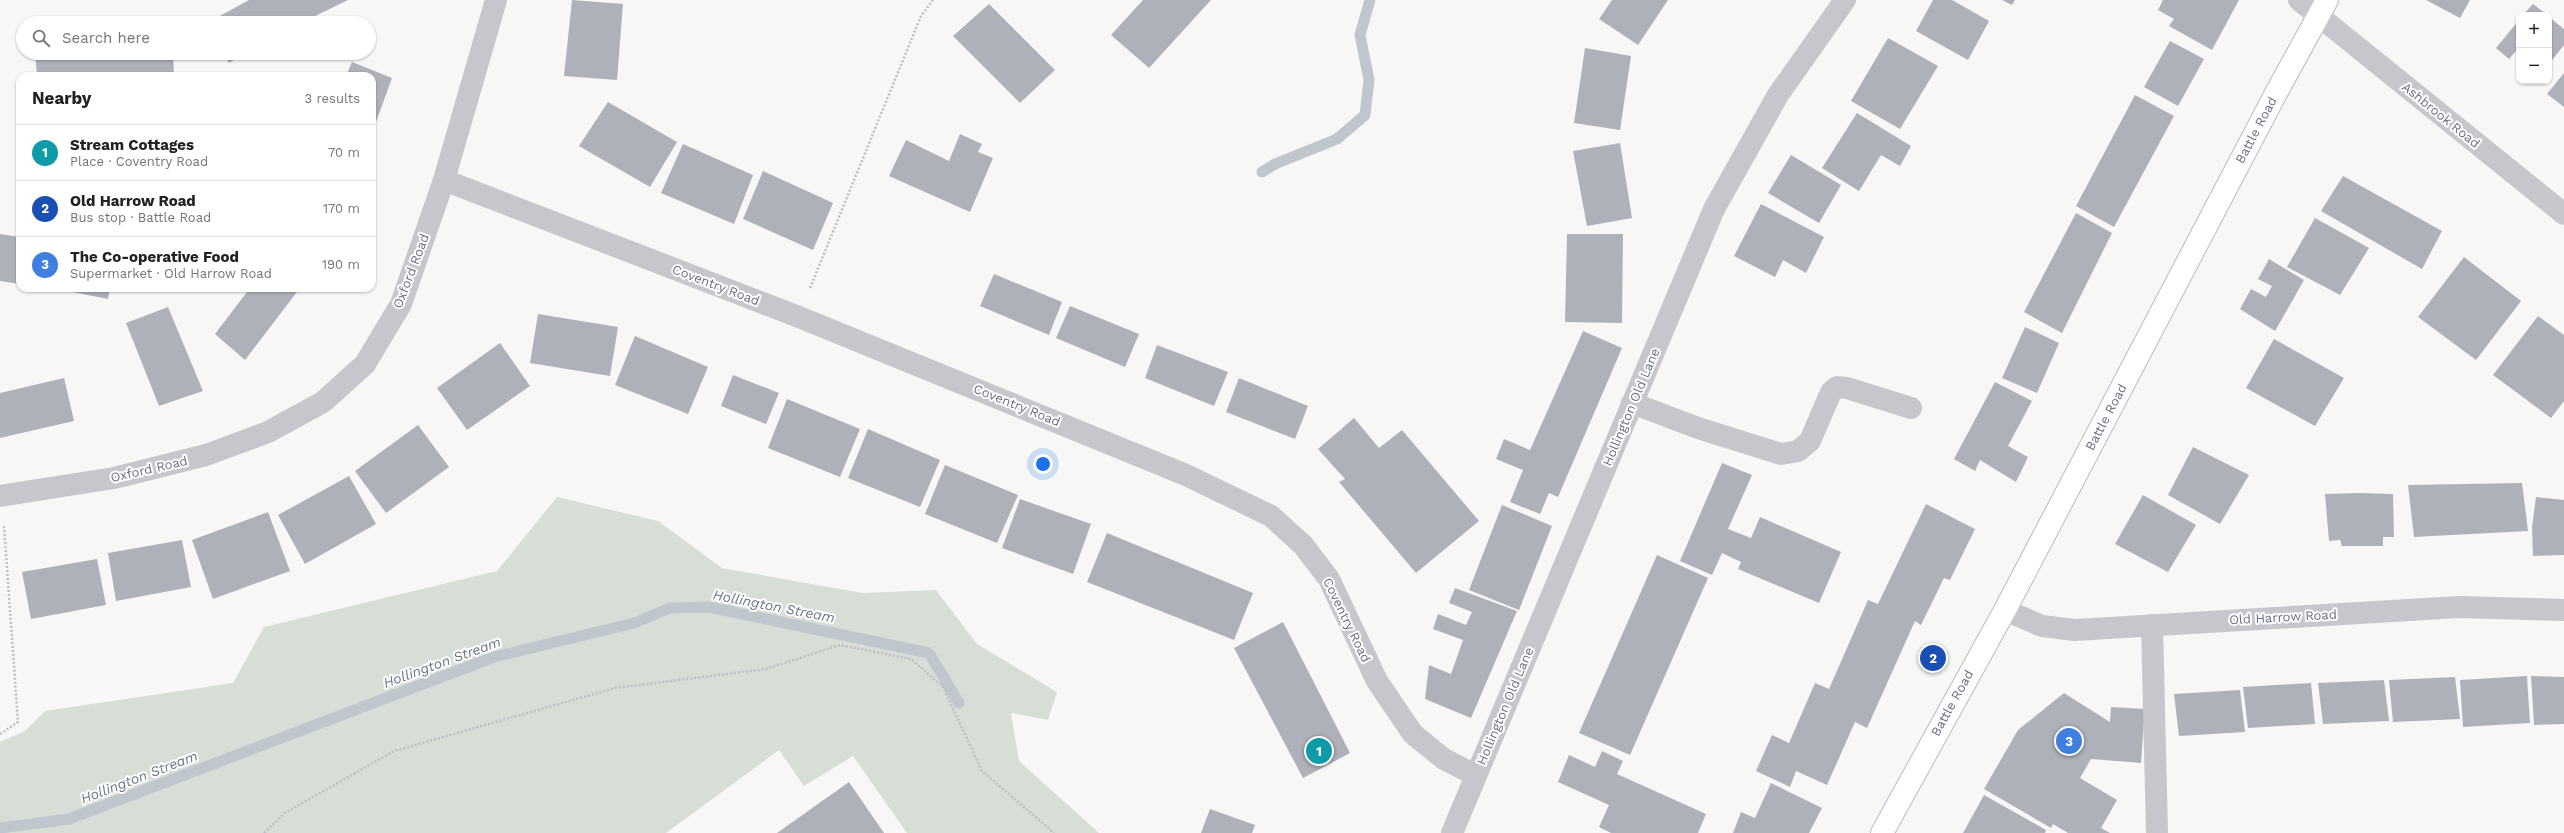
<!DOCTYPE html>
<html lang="en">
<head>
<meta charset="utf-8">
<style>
  body { margin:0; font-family:"Work Sans",sans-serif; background:#f6f6f6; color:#202124 }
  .controls { position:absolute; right:12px; top:12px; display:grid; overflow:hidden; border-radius:8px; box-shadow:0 1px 3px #0004 }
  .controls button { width:36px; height:36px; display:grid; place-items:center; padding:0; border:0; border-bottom:1px solid #e0e0e0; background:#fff; color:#202124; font:20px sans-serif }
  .you { position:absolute; left:1043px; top:464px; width:14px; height:14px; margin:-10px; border:3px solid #fff; border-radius:50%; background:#1a73e8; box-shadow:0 0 0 6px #1a73e833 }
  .badge { display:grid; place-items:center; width:26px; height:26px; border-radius:50%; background:#755329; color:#fff; font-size:13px; font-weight:700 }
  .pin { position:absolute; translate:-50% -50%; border:2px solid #fff; box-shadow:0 1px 4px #0006 }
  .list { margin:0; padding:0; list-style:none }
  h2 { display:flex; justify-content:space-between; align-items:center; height:52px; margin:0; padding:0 16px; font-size:17px }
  h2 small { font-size:13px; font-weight:400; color:#757577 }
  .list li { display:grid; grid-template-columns:26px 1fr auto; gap:12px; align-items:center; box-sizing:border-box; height:56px; padding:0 16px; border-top:1px solid #e0e0e0 }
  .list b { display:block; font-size:15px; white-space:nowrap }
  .list p { margin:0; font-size:13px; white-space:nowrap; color:#757577 }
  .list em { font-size:13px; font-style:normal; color:#757577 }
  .icon { flex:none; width:22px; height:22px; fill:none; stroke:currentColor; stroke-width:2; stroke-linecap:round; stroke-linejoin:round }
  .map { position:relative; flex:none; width:2564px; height:833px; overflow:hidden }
  .search { position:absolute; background:#fff; box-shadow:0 1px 3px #0004; left:16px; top:16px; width:360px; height:44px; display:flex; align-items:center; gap:10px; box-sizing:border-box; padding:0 14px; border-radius:22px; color:#757577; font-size:15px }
  .panel { position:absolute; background:#fff; box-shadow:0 1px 3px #0004; left:16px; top:72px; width:360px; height:220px; border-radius:12px }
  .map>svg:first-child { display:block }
</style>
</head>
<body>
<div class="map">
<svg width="2564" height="833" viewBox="0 0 2564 833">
  <rect width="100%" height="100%" fill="#f7f8f5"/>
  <!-- green -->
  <path fill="#d7ded6" d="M557 497 658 521 722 568 862 593 936 590 977 644 1057 692 1048 720 1011 713 1019 761 1099 833H907L853 756 804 786 779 750 666 833H0V742L25 731 45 711 233 683 264 627 497 571Z"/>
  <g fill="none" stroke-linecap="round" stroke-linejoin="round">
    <!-- stream -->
    <g stroke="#bfc6ce" stroke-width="11">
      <path d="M1262 172 1275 164 1337 139 1365 115 1369 80 1360 35 1370 0"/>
      <path d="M0 828 69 819 494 657 634 623 670 608 709 607 929 653 959 703"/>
    </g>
  </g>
  <!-- building -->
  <g fill="#aeb1ba">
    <path d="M249 0H348L301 23H207Z"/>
    <path d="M572 0 623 4 617 80 564 76Z"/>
    <path d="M1143 0H1211L1149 68 1111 35Z"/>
    <path d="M1612 0H1668L1638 45 1599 19Z"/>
    <path d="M1933 0H1952L1989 21 1968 60 1916 31Z"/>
    <path d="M2002 0H2015L2012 5Z"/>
    <path d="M2163 0H2239L2212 50 2169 26 2174 19 2158 10Z"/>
    <path d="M2426 0H2470L2460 18Z"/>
    <path d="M989 4 1055 70 1020 103 953 36Z"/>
    <path d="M2533 4 2547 15H2523Z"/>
    <path d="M2549 17 2564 29V45L2549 64Z"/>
    <path d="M2519 20V54L2516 51 2509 59 2496 48Z"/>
    <path d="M1888 38 1938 66 1900 129 1851 101Z"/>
    <path d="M2170 41 2204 59 2178 106 2144 87Z"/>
    <path d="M1585 48 1631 56 1620 130 1574 123Z"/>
    <path d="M35 53H173L174 76H37Z"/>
    <path d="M224 53H246L229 63Z"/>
    <path d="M352 62 392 78 372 133V76H346Z"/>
    <path d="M2564 73V107L2547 94Z"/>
    <path d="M2135 95 2174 116 2114 227 2076 206Z"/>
    <path d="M608 102 677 142 650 187 579 146Z"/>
    <path d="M1857 113 1911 146 1900 166 1881 155 1859 191 1822 168Z"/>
    <path d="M960 134 982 144 978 152 993 158 970 212 889 176 906 140 949 161Z"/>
    <path d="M1620 143 1632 218 1587 226 1573 151Z"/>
    <path d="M683 144 753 175 734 224 661 193Z"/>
    <path d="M1791 155 1841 185 1819 223 1768 193Z"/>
    <path d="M763 171 833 203 813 250 743 219Z"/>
    <path d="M2343 176 2442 231 2422 269 2321 211Z"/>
    <path d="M1761 204 1824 237 1806 273 1783 260 1775 277 1734 256Z"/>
    <path d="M2076 213 2112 233 2062 333 2024 312Z"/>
    <path d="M2315 218 2369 248 2340 295 2287 267Z"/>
    <path d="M0 234 20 237V284L0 281Z"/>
    <path d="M1567 234H1623L1622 323 1565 322Z"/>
    <path d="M2464 257 2521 301 2476 360 2418 317Z"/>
    <path d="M2269 259 2304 280 2275 331 2240 309 2251 289 2266 297 2272 286 2258 279Z"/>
    <path d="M994 274 1062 302 1049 335 980 306Z"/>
    <path d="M52 288H110L108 299Z"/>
    <path d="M250 288H300L245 360 215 334Z"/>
    <path d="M1070 306 1139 334 1125 367 1056 338Z"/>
    <path d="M168 307 203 391 159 406 126 323Z"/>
    <path d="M538 314 618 327 610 376 530 363Z"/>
    <path d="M2538 316 2564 335V401L2551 418 2493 375Z"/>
    <path d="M2025 327 2059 343 2037 393 2002 378Z"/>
    <path d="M1583 331 1622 348 1558 497 1549 493 1540 514 1510 502 1523 470 1496 459 1504 439 1530 450Z"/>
    <path d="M635 336 708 367 688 414 615 385Z"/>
    <path d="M2274 339 2344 378 2315 426 2246 388Z"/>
    <path d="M500 343 530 386 467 430 437 388Z"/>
    <path d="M1157 345 1228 372 1214 406 1145 378Z"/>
    <path d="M733 375 779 393 766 424 721 406Z"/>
    <path d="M64 378 74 421 0 438V393Z"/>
    <path d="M1239 378 1308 406 1295 439 1226 412Z"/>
    <path d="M1995 382 2032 401 2008 446 2028 457 2016 482 1980 460 1975 471 1954 459Z"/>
    <path d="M787 399 860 429 840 477 768 448Z"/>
    <path d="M1354 418 1379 448 1402 430 1479 521 1416 573 1339 482 1345 479 1318 449Z"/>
    <path d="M418 425 449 467 386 513 355 471Z"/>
    <path d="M868 429 940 460 920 507 848 478Z"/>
    <path d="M2193 447 2249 475 2220 524 2168 495Z"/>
    <path d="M1722 463 1752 475 1728 529 1751 538 1760 517 1841 552 1819 603 1738 569 1741 562 1722 553 1712 575 1680 561Z"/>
    <path d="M945 465 1018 495 997 543 925 514Z"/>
    <path d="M349 476 376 524 305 564 278 515Z"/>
    <path d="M2522 483 2528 531 2414 537 2408 485Z"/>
    <path d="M2359 493 2393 494 2394 537H2383V546H2342L2340 540 2329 541 2325 494Z"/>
    <path d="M2143 495 2196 525 2168 572 2115 544Z"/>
    <path d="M2536 497 2564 500V555L2533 556 2532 527Z"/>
    <path d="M1020 499 1091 524 1073 574 1002 548Z"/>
    <path d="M1926 504 1975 529 1950 580 1944 578 1921 625 1915 621 1867 728 1855 722 1827 785 1796 771 1790 787 1756 771 1772 735 1789 743 1815 683 1829 689 1868 600 1878 604Z"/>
    <path d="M1502 505 1552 526 1519 610 1469 590Z"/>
    <path d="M268 512 290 571 213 599 192 540Z"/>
    <path d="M1107 533 1253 593 1234 640 1087 582Z"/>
    <path d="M182 540 191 587 116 601 108 553Z"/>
    <path d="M1657 555 1708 578 1630 755 1579 733Z"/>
    <path d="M97 559 106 605 31 619 22 572Z"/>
    <path d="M1455 588 1517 611 1471 718 1425 699 1429 665 1451 674 1463 640 1433 629 1438 614 1466 625 1472 612 1449 603Z"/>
    <path d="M1283 622 1350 753 1303 778 1234 648Z"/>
    <path d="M2527 676 2530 723 2463 727 2460 680Z"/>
    <path d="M2531 676 2564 677V724L2534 725Z"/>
    <path d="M2455 677 2460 719 2393 722 2389 680Z"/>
    <path d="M2384 680 2389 721 2323 724 2318 683Z"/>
    <path d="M2311 683 2315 724 2248 728 2243 687Z"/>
    <path d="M2240 690 2245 732 2179 736 2174 694Z"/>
    <path d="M2064 693 2110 722 2111 707 2145 709 2141 763 2091 759 2080 778 2117 800 2101 828 2110 833H2068L2053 824 2051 828 1984 789 2018 730Z"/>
    <path d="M1602 751 1623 761 1617 774 1706 814 1698 833H1611L1599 827 1609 805 1558 782 1569 755 1595 767Z"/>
    <path d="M849 782 884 833H777Z"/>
    <path d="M1771 783 1822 808 1809 833H1733L1741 812 1755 818Z"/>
    <path d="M1984 795 2046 830 2045 833H1963Z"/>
    <path d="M1210 809 1255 825 1252 833H1201Z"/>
  </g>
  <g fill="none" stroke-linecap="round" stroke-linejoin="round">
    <defs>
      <path id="major" d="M1882 833 2005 610 2275 95 2327 0"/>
    </defs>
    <!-- major casing -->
    <use href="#major" stroke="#b9bac0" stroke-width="24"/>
    <!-- path -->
    <g stroke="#bdbec1" stroke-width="2.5" stroke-dasharray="2 2" stroke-linecap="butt">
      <path d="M810 288 921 16 933 0"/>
      <path d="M0 734 18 722 4 526"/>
      <path d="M264 833 285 813 394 751 615 688 766 669 840 645 911 659 943 687 982 771 1054 833"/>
    </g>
    <!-- minor -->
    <g stroke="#c6c7cc" stroke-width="22">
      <path d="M2299 0 2564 214"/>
      <path d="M444 180 799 317 1186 475 1271 516 1303 545 1329 579 1377 681 1413 734 1444 759 1475 775"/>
      <path d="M1632 403 1698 428 1781 454 1798 451 1810 441 1831 392 1837 387 1847 388 1911 408"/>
      <path d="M0 496 114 478 206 455 268 432 323 402 365 364 401 304 444 180 496 0"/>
      <path d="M2005 610 2042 626 2075 630 2459 607 2564 610"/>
      <path d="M2152 625 2157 833"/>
      <path d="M1452 833 1714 209 1778 95 1845 0"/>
    </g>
    <!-- major -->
    <use href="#major" stroke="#fff" stroke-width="22"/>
  </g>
  <g text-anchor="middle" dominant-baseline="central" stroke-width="4" stroke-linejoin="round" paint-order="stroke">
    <!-- street labels -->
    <g font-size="13" fill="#686e85" stroke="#fff">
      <text transform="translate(2441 115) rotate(39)">Ashbrook Road</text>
      <text transform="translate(2256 130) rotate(-62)">Battle Road</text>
      <text transform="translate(411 271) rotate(-69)">Oxford Road</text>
      <text transform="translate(716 285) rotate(21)">Coventry Road</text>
      <text transform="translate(1017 405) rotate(22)">Coventry Road</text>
      <text transform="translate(1631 407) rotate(-67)">Hollington Old Lane</text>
      <text transform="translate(2106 417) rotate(-62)">Battle Road</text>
      <text transform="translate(149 469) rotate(-13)">Oxford Road</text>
      <text transform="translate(2283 617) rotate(-3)">Old Harrow Road</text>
      <text transform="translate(1347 620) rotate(64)">Coventry Road</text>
      <text transform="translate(1952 703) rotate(-61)">Battle Road</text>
      <text transform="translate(1505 706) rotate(-67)">Hollington Old Lane</text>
    </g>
    <!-- water labels -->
    <g font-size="14" font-style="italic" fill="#697587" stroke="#fff">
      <text transform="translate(774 606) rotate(11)">Hollington Stream</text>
      <text transform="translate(442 662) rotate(-20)">Hollington Stream</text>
      <text transform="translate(139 777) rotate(-21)">Hollington Stream</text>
    </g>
  </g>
</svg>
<div class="controls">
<button>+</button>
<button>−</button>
</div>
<div class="you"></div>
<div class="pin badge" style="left:1319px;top:751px;background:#0f9aa8">1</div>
<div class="pin badge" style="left:1933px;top:658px;background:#1a4fb4">2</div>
<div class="pin badge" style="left:2069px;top:741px;background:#3f7fe0">3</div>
<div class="search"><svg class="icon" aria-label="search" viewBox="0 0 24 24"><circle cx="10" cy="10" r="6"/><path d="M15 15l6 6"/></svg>Search here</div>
<section class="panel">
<h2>Nearby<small>3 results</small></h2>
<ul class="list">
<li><span class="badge" style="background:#0f9aa8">1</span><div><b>Stream Cottages</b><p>Place · Coventry Road</p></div><em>70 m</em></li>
<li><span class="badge" style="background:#1a4fb4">2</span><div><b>Old Harrow Road</b><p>Bus stop · Battle Road</p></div><em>170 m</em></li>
<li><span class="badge" style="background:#3f7fe0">3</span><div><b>The Co-operative Food</b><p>Supermarket · Old Harrow Road</p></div><em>190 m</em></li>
</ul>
</section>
</div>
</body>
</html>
